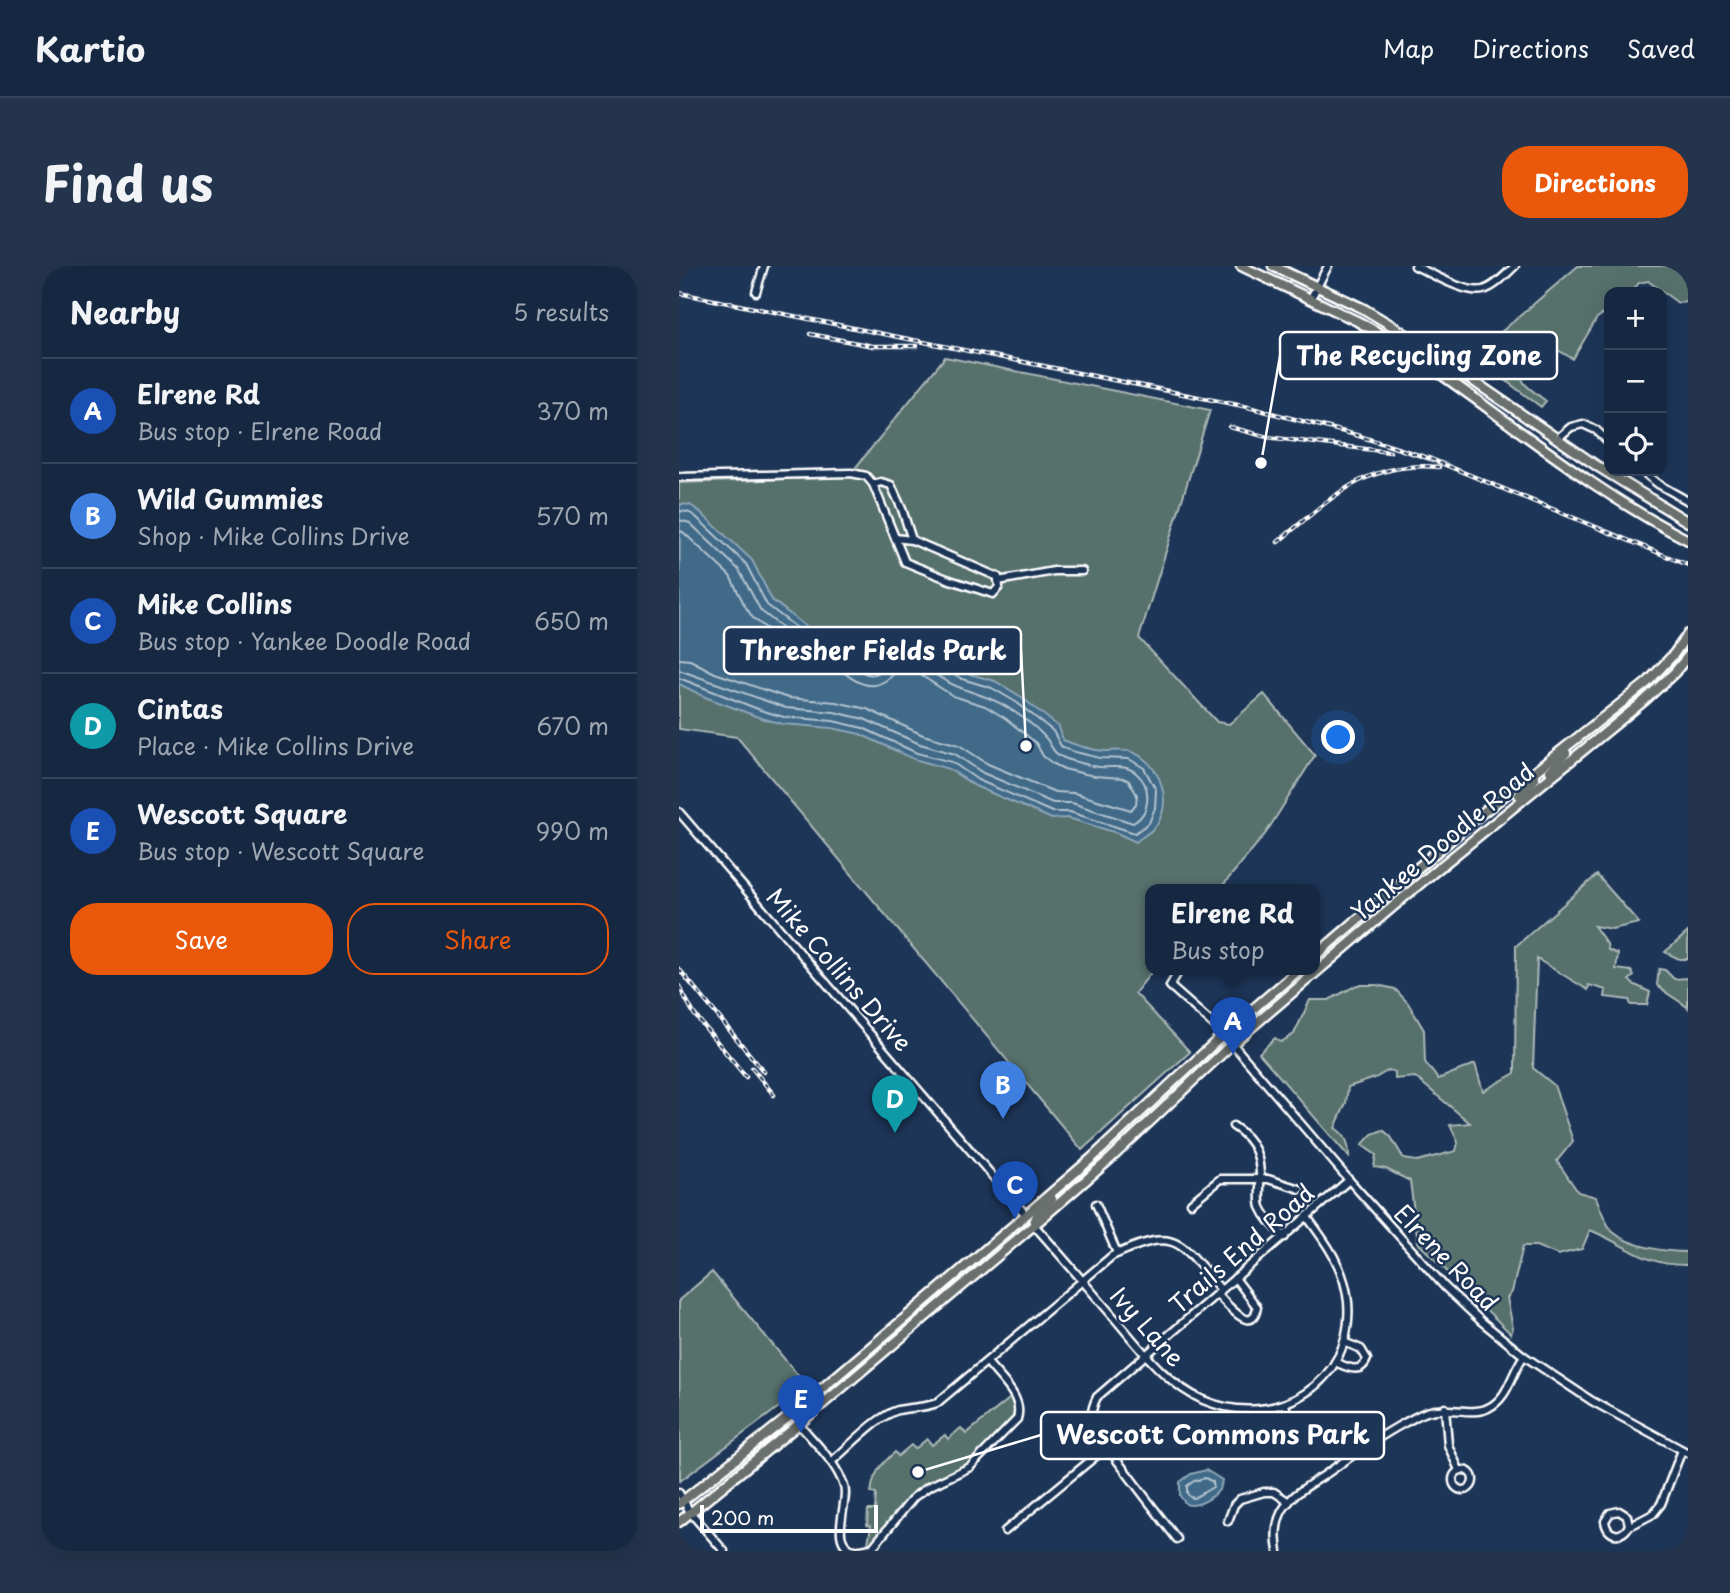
<!DOCTYPE html>
<html lang="en">
<head>
<meta charset="utf-8">
<style>
  body { margin:0; font-family:"Playpen Sans",sans-serif; background:#23344c; color:#f1f3f6 }
  .controls { position:absolute; right:21px; top:21px; display:grid; overflow:hidden; border-radius:14px; box-shadow:0 7px 28px #0002 }
  .controls button { width:63px; height:63px; display:grid; place-items:center; padding:0; border:0; border-bottom:2px solid #35445a; background:#162841; color:#f1f3f6; font:35px sans-serif }
  .scale { position:absolute; left:21px; bottom:18px; width:178px; box-sizing:border-box; padding-left:7px; border:4px solid #fff; border-top:0; font-size:19px; line-height:24px; white-space:nowrap; color:#fff; -webkit-text-stroke:5px #1d3557; paint-order:stroke }
  .you { position:absolute; left:660px; top:472px; width:24px; height:24px; margin:-18px; border:5px solid #fff; border-radius:50%; background:#1a73e8; box-shadow:0 0 0 10px #1a73e833 }
  .badge { display:grid; place-items:center; width:46px; height:46px; border-radius:50%; background:#ea580c; color:#fff; font-size:23px; font-weight:700 }
  .pin { position:absolute; translate:-50% -58px; filter:drop-shadow(0 2px 4px #0008) }
  .pin::after { content:''; position:absolute; top:37px; width:24px; height:21px; background:inherit; clip-path:polygon(0 0,100% 0,50% 100%) }
  .popup { position:absolute; left:466px; top:618px; width:175px; height:91px; box-sizing:border-box; display:grid; place-content:center; border-radius:14px; background:#162841; filter:drop-shadow(0 2px 5px #0005); font-size:23px; white-space:nowrap; color:#9ea6b1 }
  .popup b { font-size:26px; color:#f1f3f6 }
  .popup::after { content:''; position:absolute; left:50%; top:100%; margin-left:-14px; border:14px solid transparent; border-top-color:#162841 }
  .list { margin:0; padding:0; list-style:none }
  h2 { display:flex; justify-content:space-between; align-items:center; height:91px; margin:0; padding:0 28px; font-size:30px }
  h2 small { font-size:23px; font-weight:400; color:#9ea6b1 }
  .list li { display:grid; grid-template-columns:46px 1fr auto; gap:21px; align-items:center; box-sizing:border-box; height:105px; padding:0 28px; border-top:2px solid #35445a }
  .list b { display:block; font-size:26px; white-space:nowrap }
  .list p { margin:0; font-size:23px; white-space:nowrap; color:#9ea6b1 }
  .list em { font-size:23px; font-style:normal; color:#9ea6b1 }
  .actions { display:flex; gap:14px; padding:21px 28px }
  .actions a { flex:1; padding:16px 0; border:2px solid #ea580c; border-radius:28px; text-align:center; font-size:24px; color:#ea580c }
  .actions .main { background:#ea580c; color:#fff }
  .icon { flex:none; width:38px; height:38px; fill:none; stroke:currentColor; stroke-width:2; stroke-linecap:round; stroke-linejoin:round }
  .map { position:relative; flex:none; width:1009px; height:1285px; overflow:hidden; border-radius:28px }
  header { display:flex; align-items:center; gap:42px; box-sizing:border-box; height:98px; padding:0 35px; background:#162841; border-bottom:2px solid #35445a }
  header strong { font-size:33px }
  nav { display:flex; gap:38px; margin-inline-start:auto; font-size:24px }
  .intro { display:flex; align-items:center; justify-content:space-between; box-sizing:border-box; height:168px; padding:0 42px }
  h1 { margin:0; font-size:49px }
  .button { padding:18px 32px; border-radius:28px; background:#ea580c; color:#fff; font-size:24px; font-weight:700 }
  main { display:flex; gap:42px; padding:0 42px }
  aside { flex:1; background:#162841; border-radius:28px; box-shadow:0 7px 28px #0002 }
  .map>svg:first-child { display:block }
</style>
</head>
<body>
<header>
<strong>Kartio</strong>
<nav><a>Map</a><a>Directions</a><a>Saved</a></nav>
</header>
<div class="intro"><h1>Find us</h1><a class="button">Directions</a></div>
<main>
<aside>
<h2>Nearby<small>5 results</small></h2>
<ul class="list">
<li><span class="badge" style="background:#1a4fb4">A</span><div><b>Elrene Rd</b><p>Bus stop · Elrene Road</p></div><em>370 m</em></li>
<li><span class="badge" style="background:#3f7fe0">B</span><div><b>Wild Gummies</b><p>Shop · Mike Collins Drive</p></div><em>570 m</em></li>
<li><span class="badge" style="background:#1a4fb4">C</span><div><b>Mike Collins</b><p>Bus stop · Yankee Doodle Road</p></div><em>650 m</em></li>
<li><span class="badge" style="background:#0f9aa8">D</span><div><b>Cintas</b><p>Place · Mike Collins Drive</p></div><em>670 m</em></li>
<li><span class="badge" style="background:#1a4fb4">E</span><div><b>Wescott Square</b><p>Bus stop · Wescott Square</p></div><em>990 m</em></li>
</ul>
<div class="actions"><a class="main">Save</a><a>Share</a></div>
</aside>
<div class="map">
<svg width="1009" height="1285" viewBox="0 0 1009 1285">
  <rect width="100%" height="100%" fill="#1d3557"/>
  <filter id="ink" filterUnits="userSpaceOnUse"><feTurbulence type="fractalNoise" baseFrequency=".0143" numOctaves="2"/><feDisplacementMap in="SourceGraphic" scale="14" xChannelSelector="R" yChannelSelector="G"/><feConvolveMatrix kernelMatrix="1 2 1 2 8 2 1 2 1" color-interpolation-filters="sRGB"/></filter>
  <g filter="url(#ink)">
    <!-- green -->
    <g fill="#57706c" stroke="#abb8b6" stroke-width="2">
      <path d="M899 0H1009V36L999 37 969 15 960 17 953 26H930V44L918 52 894 93 877 83 860 85C833 112 839 114 867 135L862 141 802 96 797 84 822 66Z"/>
      <path d="M266 91 531 144 460 372 538 456 550 458 585 428 636 489 587 567 541 623H472V703H475L456 727 511 786 403 884 58 471 0 463V217L169 211Z"/>
      <path d="M918 609 960 657 933 663 915 660 928 678 929 684 939 688 937 703 952 705 955 710 950 714 954 718 971 726 968 739H952L950 734 926 731 927 724 910 719 909 724 858 693 854 802 875 819 894 875 878 895 899 926 917 931C921 941 926 958 934 966 951 981 988 986 1009 986V999C965 1000 948 979 911 964L903 983 879 989 857 980H844L833 1026 828 1032 834 1062 832 1068 739 977 731 915 707 903 695 901 697 889 683 879 693 868 704 864 712 871 725 893 738 895 777 885 779 876 771 859 791 857 736 811 716 813V806L710 804 696 812 669 821 667 837 656 862C667 869 670 877 670 891L580 787 596 772 602 776 615 768 631 734H650L678 719H698L716 723 729 737 745 764 746 796 759 813 796 798 804 825 836 807 837 680Z"/>
      <path d="M1009 666V693H1000L986 686Z"/>
      <path d="M980 703 986 704 995 713 1009 712V742C999 733 988 729 978 719Z"/>
      <path d="M33 1006 128 1120 1 1215 0 1034Z"/>
      <path d="M335 1129 338 1153 291 1201 235 1231 196 1278 189 1277 192 1260 188 1259 189 1244H196L197 1228 192 1227C194 1208 201 1199 216 1186L219 1190 232 1179 236 1183 248 1173 253 1179 266 1169 269 1173 282 1162 287 1168Z"/>
    </g>
    <!-- water -->
    <g fill="#406a88" stroke="#8ca6b8" stroke-width="2">
      <path d="M1 238 11 239 20 245 73 294 93 334 152 380 161 372H171L184 389 192 394 212 367 223 366 287 407 316 415 341 430 380 461 384 474C396 479 413 484 426 485 434 485 445 483 453 486 481 496 497 539 474 563 469 568 462 571 457 576L438 567 389 552 373 553 296 520 270 503 235 493 181 468 153 462 104 458 82 452 26 431 0 418Z"/>
      <path d="M527 1204 543 1214C543 1229 519 1242 507 1238L501 1230V1216L512 1208Z"/>
    </g>
    <g fill="none" stroke-linecap="round" stroke-linejoin="round">
      <!-- shore -->
      <g stroke="#b3c3cf" stroke-width="2">
        <path d="M0 245 9 246 16 250 67 298 88 339 148 385 154 386 168 379 180 395 193 401 204 391 216 374H222L283 413 313 422 337 436 374 465 382 480 392 485 421 492 450 493 465 502 477 524 476 542 470 557 456 567 391 546H373L299 514 273 496 238 487 184 462 154 455 105 451 84 445 0 412"/>
        <path d="M0 254 11 257 60 304 82 345 144 393 153 395 165 391C189 416 200 414 219 386L223 385C242 397 260 414 282 422 299 429 315 432 331 443 342 450 355 459 364 469 374 478 370 485 385 492 393 495 412 500 421 501 434 502 447 498 457 507 473 520 472 547 454 557L393 537H374L304 507 276 488 241 478 185 453 155 446 107 442 0 404"/>
        <path d="M0 265 4 266 51 310 66 340 74 352 138 402 149 405 162 404C186 425 202 425 222 400L226 399 274 430 306 440 326 452 357 477 364 490 373 497 385 503 415 510 444 512 450 515 458 529 457 538 452 544 395 527 376 526 309 498 280 479 244 469 188 443 157 436 109 432 36 407 11 394 0 393"/>
        <path d="M526 1212 534 1216V1221L515 1232 511 1231 508 1227V1220L515 1215Z"/>
      </g>
      <defs>
        <g id="minor">
          <path d="M736 0C752 7 787 28 804 24 816 21 827 8 836 0"/>
          <path d="M77 26 85 0"/>
          <path d="M632 32 649 0"/>
          <path d="M879 172 892 161 904 158 917 164 930 176"/>
          <path d="M963 205 979 218 1009 235"/>
          <path d="M0 211 172 207 187 210 194 218 226 296 268 313 314 328 320 321 319 311 233 274 216 272"/>
          <path d="M194 218 202 216 212 219 223 243 233 274"/>
          <path d="M319 315 375 305H403"/>
          <path d="M0 546 347 949"/>
          <path d="M501 703 491 720 545 768 670 914 766 1021 802 1055 845 1090 913 1135 1009 1187"/>
          <path d="M554 860C578 875 582 893 581 920 581 927 580 935 582 941 587 953 597 962 606 971"/>
          <path d="M512 937 541 913H589L621 923"/>
          <path d="M417 938 438 987"/>
          <path d="M355 959C381 988 406 1018 432 1048 459 1079 485 1117 524 1134 597 1165 676 1117 669 1036 666 1002 647 976 628 951"/>
          <path d="M538 1028C546 1036 574 1072 578 1041L556 1012"/>
          <path d="M656 1096C668 1101 682 1109 688 1093L682 1083 665 1076"/>
          <path d="M766 1142 769 1179 780 1204"/>
          <path d="M583 1143C586 1157 586 1169 603 1170L611 1160 606 1138"/>
          <path d="M120 1158C136 1177 157 1196 165 1220 171 1235 148 1279 176 1284 181 1285 188 1282 193 1282L235 1231 249 1221 291 1201 338 1153C345 1131 321 1113 308 1096"/>
          <path d="M152 1196C170 1181 198 1150 219 1144 232 1141 245 1142 258 1137L433 990C498 960 500 974 542 1024"/>
          <circle cx="784" cy="1214" r="10"/>
          <path d="M0 1227 11 1246 45 1285"/>
          <path d="M549 1255 555 1239 561 1233 585 1226H595L610 1236"/>
          <path d="M950 1259 948 1250 940 1245 931 1247 926 1255C928 1271 944 1273 950 1259H953L974 1248 982 1238 1003 1184"/>
          <path d="M326 1265 429 1180"/>
          <path d="M498 1273 418 1168C411 1153 411 1145 418 1131L670 914"/>
          <path d="M599 1285C596 1269 597 1252 607 1239 617 1225 636 1216 650 1206 675 1188 699 1171 727 1156 735 1152 742 1147 751 1145 770 1140 793 1150 809 1142 830 1132 832 1107 845 1090"/>
        </g>
        <g id="major">
          <path d="M562 0 678 55 712 74C812 139 903 220 1009 274"/>
          <path d="M594 0 685 43 720 64 918 200 1009 256"/>
          <path d="M873 509 871 505 887 487"/>
          <path d="M840 529 855 514V506"/>
          <path d="M636 690 796 553 969 416 995 388 1009 368"/>
          <path d="M355 956 359 947 373 933"/>
          <path d="M0 1238 112 1149 347 949 413 892 545 768 621 703"/>
          <path d="M0 1256 120 1158 355 959 431 893 554 777 744 615 966 434 995 407 1009 390"/>
        </g>
      </defs>
      <!-- minor casing -->
      <use href="#minor" stroke="#fff" stroke-width="11"/>
      <!-- major casing -->
      <use href="#major" stroke="#fff" stroke-width="13"/>
      <!-- minor -->
      <use href="#minor" stroke="#1d3557" stroke-width="6"/>
      <!-- major -->
      <use href="#major" stroke="#6b706d" stroke-width="8"/>
      <defs>
        <g id="rail">
          <path d="M0 27 569 141 677 169 752 193 1009 299"/>
          <path d="M131 68 194 80H238"/>
          <path d="M551 161 588 171 711 186"/>
          <path d="M599 276C651 233 687 194 760 201"/>
          <path d="M0 703 85 806"/>
          <path d="M0 720 15 748 67 811"/>
          <path d="M73 802 95 829"/>
        </g>
      </defs>
      <!-- rail casing -->
      <use href="#rail" stroke="#fff" stroke-width="4.5"/>
      <!-- rail -->
      <use href="#rail" stroke="#1d3557" stroke-width="2" stroke-dasharray="5" stroke-linecap="butt"/>
    </g>
  </g>
  <g text-anchor="middle" dominant-baseline="central" stroke-width="5" stroke-linejoin="round" paint-order="stroke">
    <!-- street labels -->
    <g font-size="24" fill="#fff" stroke="#1d3557">
      <text transform="translate(763 575) rotate(-40)">Yankee Doodle Road</text>
      <text transform="translate(161 703) rotate(49)">Mike Collins Drive</text>
      <text transform="translate(562 982) rotate(-41)">Trails End Road</text>
      <text transform="translate(768 991) rotate(46)">Elrene Road</text>
      <text transform="translate(469 1060) rotate(48)">Ivy Lane</text>
    </g>
  </g>
  <!-- callouts -->
  <path fill="none" stroke="#fff" stroke-width="2.5" d="M582 197L601 90M347 480L342 384M239 1206L362 1169"/>
  <g fill="#fff" stroke="#1d3557" stroke-width="2.5">
    <circle cx="582" cy="197" r="7"/>
    <circle cx="347" cy="480" r="7"/>
    <circle cx="239" cy="1206" r="7"/>
  </g>
  <g fill="#1d3557" stroke="#fff" stroke-width="2.5">
    <rect x="601" y="66" width="277" height="47" rx="7"/>
    <rect x="45" y="361" width="297" height="47" rx="7"/>
    <rect x="362" y="1146" width="343" height="47" rx="7"/>
  </g>
  <g font-size="26" text-anchor="middle" font-weight="bold" fill="#fff">
    <text x="740" y="99">The Recycling Zone</text>
    <text x="194" y="394">Thresher Fields Park</text>
    <text x="534" y="1178">Wescott Commons Park</text>
  </g>
</svg>
<div class="controls">
<button>+</button>
<button>−</button>
<button><svg class="icon" aria-label="locate" viewBox="0 0 24 24"><circle cx="12" cy="12" r="6"/><path d="M12 2v4M12 18v4M2 12h4M18 12h4"/></svg></button>
</div>
<div class="scale">200 m</div>
<div class="you"></div>
<div class="pin badge" style="left:554px;top:789px;background:#1a4fb4">A</div>
<div class="popup"><b>Elrene Rd</b>Bus stop</div>
<div class="pin badge" style="left:324px;top:853px;background:#3f7fe0">B</div>
<div class="pin badge" style="left:336px;top:953px;background:#1a4fb4">C</div>
<div class="pin badge" style="left:216px;top:867px;background:#0f9aa8">D</div>
<div class="pin badge" style="left:122px;top:1167px;background:#1a4fb4">E</div>
</div>
</main>
</body>
</html>
